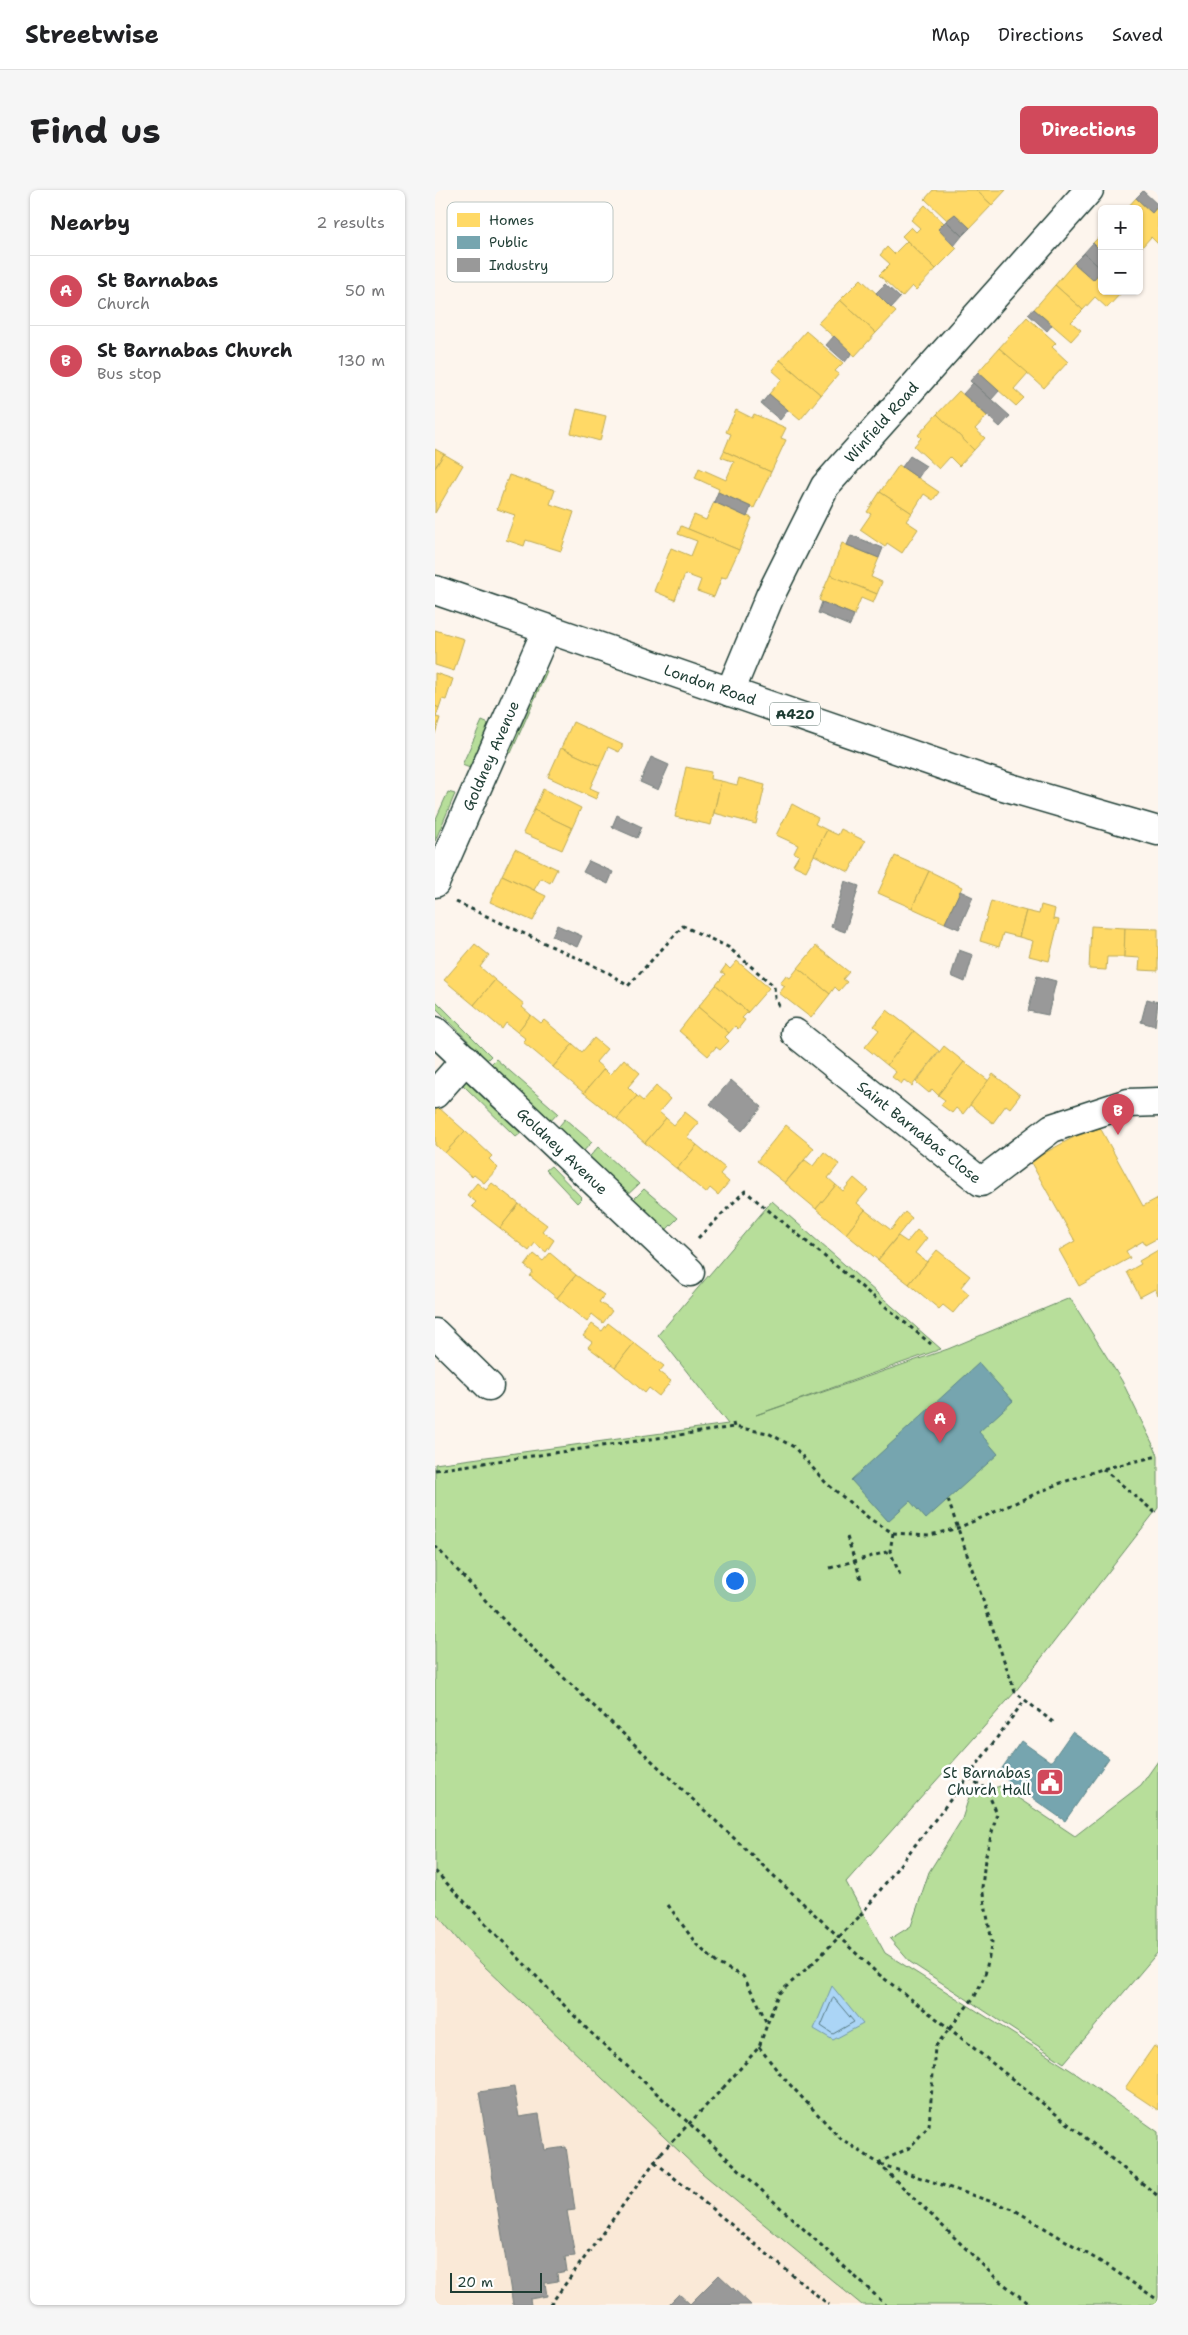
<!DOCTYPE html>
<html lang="en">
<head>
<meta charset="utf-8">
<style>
  body { margin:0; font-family:"Shantell Sans",sans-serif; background:#f6f6f6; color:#202124 }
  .controls { position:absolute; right:15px; top:15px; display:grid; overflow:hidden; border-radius:8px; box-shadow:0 1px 4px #0004 }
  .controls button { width:45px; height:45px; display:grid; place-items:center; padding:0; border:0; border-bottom:1px solid #e0e0e0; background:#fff; color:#202124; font:25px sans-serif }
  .scale { position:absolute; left:15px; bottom:12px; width:92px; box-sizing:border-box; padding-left:5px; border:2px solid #1f3d34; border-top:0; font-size:14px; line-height:18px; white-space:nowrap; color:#1f3d34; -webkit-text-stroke:4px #fff; paint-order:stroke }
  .you { position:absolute; left:299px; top:1390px; width:18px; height:18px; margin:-12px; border:4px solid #fff; border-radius:50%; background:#1a73e8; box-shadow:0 0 0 8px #1a73e833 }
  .badge { display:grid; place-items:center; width:32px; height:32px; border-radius:50%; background:#d1495b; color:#fff; font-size:16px; font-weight:700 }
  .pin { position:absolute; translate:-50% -41px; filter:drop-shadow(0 1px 2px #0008) }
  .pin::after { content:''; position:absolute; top:26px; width:18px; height:15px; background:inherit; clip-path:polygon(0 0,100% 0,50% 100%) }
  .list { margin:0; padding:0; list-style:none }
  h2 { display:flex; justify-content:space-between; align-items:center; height:65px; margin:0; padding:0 20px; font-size:21px }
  h2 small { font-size:16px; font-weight:400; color:#757577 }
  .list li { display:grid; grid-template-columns:32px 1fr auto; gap:15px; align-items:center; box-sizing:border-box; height:70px; padding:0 20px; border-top:1px solid #e0e0e0 }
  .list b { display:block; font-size:19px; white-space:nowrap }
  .list p { margin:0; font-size:16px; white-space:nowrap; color:#757577 }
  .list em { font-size:16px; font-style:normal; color:#757577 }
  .map { position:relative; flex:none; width:723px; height:2115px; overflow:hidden; border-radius:8px }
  header { display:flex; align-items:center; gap:30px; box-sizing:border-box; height:70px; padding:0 25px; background:#fff; border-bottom:1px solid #e0e0e0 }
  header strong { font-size:24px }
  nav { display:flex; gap:28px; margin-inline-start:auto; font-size:18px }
  .intro { display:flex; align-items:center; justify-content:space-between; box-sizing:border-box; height:120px; padding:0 30px }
  h1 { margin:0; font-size:35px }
  .button { padding:12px 22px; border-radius:8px; background:#d1495b; color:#fff; font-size:18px; font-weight:700 }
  main { display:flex; gap:30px; padding:0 30px }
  aside { flex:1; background:#fff; border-radius:8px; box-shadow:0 1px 4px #0004 }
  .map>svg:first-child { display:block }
</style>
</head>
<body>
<header>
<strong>Streetwise</strong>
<nav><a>Map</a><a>Directions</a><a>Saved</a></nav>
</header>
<div class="intro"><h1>Find us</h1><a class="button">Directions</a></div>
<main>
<aside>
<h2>Nearby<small>2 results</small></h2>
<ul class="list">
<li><span class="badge">A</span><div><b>St Barnabas</b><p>Church</p></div><em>50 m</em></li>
<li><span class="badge">B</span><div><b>St Barnabas Church</b><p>Bus stop</p></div><em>130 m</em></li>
</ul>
</aside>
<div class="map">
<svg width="723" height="2115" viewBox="0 0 723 2115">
  <rect width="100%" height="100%" fill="#fdf5ed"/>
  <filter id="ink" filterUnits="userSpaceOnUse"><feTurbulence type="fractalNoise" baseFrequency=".02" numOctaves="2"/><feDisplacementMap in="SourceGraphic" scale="10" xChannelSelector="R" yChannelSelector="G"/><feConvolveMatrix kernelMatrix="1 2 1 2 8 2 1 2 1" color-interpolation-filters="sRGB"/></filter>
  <g filter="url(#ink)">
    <!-- built -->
    <path fill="#fae9d7" d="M0 1722 28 1756 267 1983 427 2115H0Z"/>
    <!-- green -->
    <g fill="#b7de9a" stroke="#6b8e67">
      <path d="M105 479 112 481 76 563 69 562Z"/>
      <path d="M47 531 54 534 35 578 27 575Z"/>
      <path d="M13 602 20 604 0 651V631Z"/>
      <path d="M0 810 56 866 52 870 0 817Z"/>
      <path d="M61 869 123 923 113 934 55 875Z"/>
      <path d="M30 887 86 943 81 947 27 894Z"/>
      <path d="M130 929 157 952 144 966 120 941Z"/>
      <path d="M163 957 204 994 187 1010 150 972Z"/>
      <path d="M116 976 147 1008 142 1013 111 980Z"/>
      <path d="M209 999 243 1028 227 1044 192 1016Z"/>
      <path d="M337 1011 506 1159 321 1225 513 1159 635 1108 687 1191 723 1265V1318L580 1502 411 1692 450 1763 637 1881 723 1942V2115H427L267 1983 28 1756 0 1722V1274L293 1234 223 1145Z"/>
      <path d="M723 1571V1762L629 1873 475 1772 455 1749 476 1736 494 1682 527 1629 534 1607 565 1596 640 1646 706 1595Z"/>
    </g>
    <!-- water -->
    <path fill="#abd5f6" stroke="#7398a8" d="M397 1796 428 1834 398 1850 379 1839Z"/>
    <!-- homes -->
    <g fill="#ffd966" stroke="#bcaa57">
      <path d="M498 0H541L557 15 535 38 520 24 513 31 490 9Z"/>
      <path d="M541 0H571L557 15Z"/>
      <path d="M701 8 717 23 723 17V54L716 47 707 57 704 55V19H691Z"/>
      <path d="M490 15 509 33 503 39 522 58 501 79 467 46 476 37 481 42 485 38 476 30Z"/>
      <path d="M667 44V62L658 53Z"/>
      <path d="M472 51 501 79 481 100 477 96 467 107 444 85 455 74 445 65 452 57 459 64Z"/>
      <path d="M639 73 658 90 665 83 667 84V101L687 102 672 118 660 107 648 120 620 95Z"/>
      <path d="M426 89 461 122 441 143 405 110Z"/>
      <path d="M620 95 648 120 636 132 646 140 636 151 599 119Z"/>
      <path d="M405 110 441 143 420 166 383 133Z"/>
      <path d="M592 127 621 153 617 157 633 172 609 198 564 158Z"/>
      <path d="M371 141 408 173 400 181 404 184 386 205 345 170Z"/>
      <path d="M564 158 593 183 579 199 589 208 581 216 543 182Z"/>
      <path d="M345 170 386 205 365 230 334 204 347 189 337 180Z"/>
      <path d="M524 201 552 226 540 239 550 248 539 260 502 224Z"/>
      <path d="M142 219 171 226 165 251 136 243Z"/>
      <path d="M301 220 317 228 319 224 351 238 346 248 351 250 336 282 289 261 296 244 291 242Z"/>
      <path d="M502 224 539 260 524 276 515 267 504 279 479 256 486 248 483 245Z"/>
      <path d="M0 259 9 264 0 278Z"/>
      <path d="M289 261 336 282 319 318 283 302 284 299 260 288 264 278 291 290 299 272 286 267Z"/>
      <path d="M9 264 28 275 0 323V278Z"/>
      <path d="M464 275 504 302 498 310 489 304 477 323 445 302Z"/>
      <path d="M74 285 120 300 115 314 139 322 126 361 91 350 89 356 71 350 80 325 62 319Z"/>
      <path d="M445 302 477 323 471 331 483 339 467 363 452 353 450 357 425 340 436 324 432 322Z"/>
      <path d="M279 312 317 328 304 360 253 339 259 325 271 330Z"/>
      <path d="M246 336 304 360 291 388 287 387 279 407 262 401 266 390 250 384 240 410 219 401 236 358 256 366 262 351 243 344Z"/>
      <path d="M407 353 444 368 436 387 447 392 442 404 395 385Z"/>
      <path d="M395 385 442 404 438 413 426 408 419 425 387 412 384 410Z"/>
      <path d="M0 440 29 449 19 481 0 475Z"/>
      <path d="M0 483 18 489 11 510 7 509 4 518 0 516Z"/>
      <path d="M0 516 4 518 1 527 5 528 0 544Z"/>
      <path d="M138 532 188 555 184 562 173 557 165 576 126 558Z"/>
      <path d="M126 558 165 576 155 598 164 602 161 609 113 587Z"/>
      <path d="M251 577 276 582 275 589 286 591 276 635 240 627Z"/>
      <path d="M304 588 330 595 321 634 279 623 286 591 302 595Z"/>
      <path d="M108 599 146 618 137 638 99 620Z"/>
      <path d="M357 614 383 628 380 634 392 640 371 681 358 675 364 665 359 663 363 655 341 645Z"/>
      <path d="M99 620 137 638 127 660 88 643Z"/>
      <path d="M406 639 430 651 414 682 379 665 392 640 403 645Z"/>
      <path d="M80 659 122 679 115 693 106 688 99 700 67 685Z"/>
      <path d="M460 666 494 681 477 718 443 703Z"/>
      <path d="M494 681 527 697 510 733 477 718Z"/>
      <path d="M67 685 111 706 98 731 55 712Z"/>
      <path d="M556 711 591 721 584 747 568 743 564 757 545 751Z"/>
      <path d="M606 715 620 719 618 729 624 730 614 771 594 766 598 751 584 747 591 721 604 724Z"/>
      <path d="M656 736 690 738 689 767H672L671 780 654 779Z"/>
      <path d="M690 738 723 739V781L704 780 705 768 689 767Z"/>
      <path d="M40 754 54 765 45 777 60 790 39 815 9 790Z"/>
      <path d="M381 756 414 782 408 789 412 792 404 801 400 797 395 804 363 778Z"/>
      <path d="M302 771 334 798 313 822 281 795 290 784 286 782 291 775 295 779Z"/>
      <path d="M363 778 395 804 376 828 344 803 350 796 345 793 351 785 355 788Z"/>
      <path d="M60 790 89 814 87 817 96 825 82 842 71 833 67 839 39 815Z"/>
      <path d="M281 795 313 822 307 828 310 830 303 839 300 836 294 843 263 817Z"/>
      <path d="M263 817 294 843 290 847 294 851 285 860 281 857 273 866 244 841Z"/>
      <path d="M452 820 479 841 452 875 430 857 444 840 439 836Z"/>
      <path d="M96 825 106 833 109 830 138 854 118 877 88 852 91 849 82 842Z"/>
      <path d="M479 841 504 861 477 896 469 890 466 894 457 887 461 882 452 875Z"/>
      <path d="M159 848 172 859 161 872 169 879 149 903 118 877 138 854 147 862Z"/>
      <path d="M509 856 529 872 503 905 497 899 494 903 481 892Z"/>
      <path d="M189 869 205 883 193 897 202 906 182 929 149 903 169 879 175 885Z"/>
      <path d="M529 872 554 891 528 924 521 918 517 923 506 915 510 910 503 905Z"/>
      <path d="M558 884 585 905 575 918 571 915 558 933 535 915Z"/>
      <path d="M221 896 235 909 224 922 231 928 210 953 182 929 202 906 208 911Z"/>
      <path d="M3 917 30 941 10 963 0 955V921Z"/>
      <path d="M250 922 264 933 252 947 262 955 242 979 210 953 231 928 239 935Z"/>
      <path d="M663 934 708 1016 723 1008V1048L710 1055 708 1051 691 1061 695 1068 644 1096 624 1060 640 1051 595 971Z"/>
      <path d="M351 935 379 958 350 993 322 971Z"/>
      <path d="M30 941 57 966 54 969 63 978 49 993 39 985 37 987 10 963Z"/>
      <path d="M262 955 290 978 285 984 294 992 283 1005 275 998 271 1003 242 979Z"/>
      <path d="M389 962 404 974 393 988 401 995 381 1019 350 993 370 970 378 976Z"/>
      <path d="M419 988 433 1000 422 1013 430 1020 411 1044 381 1019 401 995 408 1001Z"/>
      <path d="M42 993 51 1000 57 993 84 1014 65 1038 37 1016 41 1012 32 1005Z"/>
      <path d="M84 1014 112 1035 107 1041 119 1050 111 1062 100 1053 94 1061 65 1038Z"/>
      <path d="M430 1020 456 1040 470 1022 477 1028 443 1070 411 1044Z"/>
      <path d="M482 1040 492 1048 480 1063 492 1072 474 1094 443 1070 463 1046 472 1052Z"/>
      <path d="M502 1060 535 1086 526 1097 534 1104 518 1123 508 1115 504 1119 474 1094Z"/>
      <path d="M723 1060V1105L720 1099 705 1107 692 1082 706 1074 704 1071Z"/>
      <path d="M115 1063 141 1085 122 1108 95 1086 98 1082 90 1076 99 1064 108 1071Z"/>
      <path d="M141 1085 169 1105 164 1112 177 1121 168 1133 157 1124 152 1132 122 1108Z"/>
      <path d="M173 1133 199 1153 180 1177 153 1157 157 1152 148 1146 157 1134 167 1141Z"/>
      <path d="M199 1153 229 1176 224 1182 236 1191 224 1206 214 1198 210 1203 180 1177Z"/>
      <path d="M719 1856 723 1859V1920L690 1898Z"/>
    </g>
    <!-- public -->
    <g fill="#76a5af" stroke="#5c868a">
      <path d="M544 1173 578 1211 544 1242 563 1264 491 1329 475 1311 453 1331 416 1290Z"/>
      <path d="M637 1542 674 1568 630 1631 563 1584 586 1551 616 1572Z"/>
    </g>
    <!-- industry -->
    <g fill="#999" stroke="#747d7b">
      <path d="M708 1 723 15 717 23 701 8Z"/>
      <path d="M520 24 535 38 527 46 511 31Z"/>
      <path d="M511 31 527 46 519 56 503 39Z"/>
      <path d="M658 53 667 62V80L649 63Z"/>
      <path d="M649 63 667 80 658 90 639 73Z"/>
      <path d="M450 94 465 108 456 118 441 103Z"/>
      <path d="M599 119 617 135 612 141 593 124Z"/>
      <path d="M399 146 417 163 410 172 391 155Z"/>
      <path d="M543 182 564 201 556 210 535 191Z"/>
      <path d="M538 193 575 226 565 237 528 204Z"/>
      <path d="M334 204 353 220 345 230 326 214Z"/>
      <path d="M475 266 491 276 483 288 467 277Z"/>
      <path d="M283 302 316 317 312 327 279 312Z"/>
      <path d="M416 345 448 358 444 368 412 355Z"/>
      <path d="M387 412 419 425 415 436 383 423Z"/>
      <path d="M216 567 234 575 223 600 205 592Z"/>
      <path d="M182 625 207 637 202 648 177 637Z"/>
      <path d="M154 671 178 682 173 694 148 682Z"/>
      <path d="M410 691 424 696 410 742 396 737Z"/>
      <path d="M525 701 538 707 524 739 510 733Z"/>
      <path d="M122 735 147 746 142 757 117 746Z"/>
      <path d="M524 760 538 765 530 792 516 786Z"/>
      <path d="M602 786 621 791 613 825 593 821Z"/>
      <path d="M712 809 723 812 720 836 706 832Z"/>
      <path d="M296 890 327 917 307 941 275 914Z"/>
      <path d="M79 1897 84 1927 104 1924 110 1960 131 1957 140 2020 132 2021 140 2066 130 2067 132 2081 122 2083 123 2091 110 2093 112 2106 95 2109 96 2115H78L44 1902Z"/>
      <path d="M284 2085 316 2115H233L244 2104 255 2114Z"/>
    </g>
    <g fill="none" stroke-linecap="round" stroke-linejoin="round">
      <!-- shore -->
      <path stroke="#577a82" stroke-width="1" d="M399 1808 419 1832 398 1844 386 1836 397 1810Z"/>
      <defs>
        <g id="minor">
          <path id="s1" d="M295 502 335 406 390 296 654 0"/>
          <path id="s2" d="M0 693 112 439"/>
          <path id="s3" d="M0 841 255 1082"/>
          <path id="s4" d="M360 843 546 992 617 938 693 913 723 912"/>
          <path d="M0 904 31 869"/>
          <path d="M0 1143 54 1196"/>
        </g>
        <g id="major">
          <path id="s5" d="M0 400 565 595 723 641"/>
        </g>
      </defs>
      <!-- minor casing -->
      <use href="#minor" stroke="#1f3d34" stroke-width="31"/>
      <!-- major casing -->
      <use href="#major" stroke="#1f3d34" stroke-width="31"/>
      <!-- path -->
      <g stroke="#1f3d34" stroke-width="3" stroke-dasharray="4 4" stroke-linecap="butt">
        <path d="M21 712 174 783 193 796 248 736 293 757 339 796 340 808 345 818"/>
        <path d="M263 1048 310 1001 496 1154"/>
        <path d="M298 1233 299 1237 333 1243 359 1257 391 1293 435 1329 458 1343 495 1345 523 1338 623 1294 667 1279 723 1266"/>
        <path d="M668 1279 723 1325"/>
        <path d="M0 1280 299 1237"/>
        <path d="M513 1310 580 1502 619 1533"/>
        <path d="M458 1343 455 1361 465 1385"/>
        <path d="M412 1347 427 1392"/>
        <path d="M0 1356 76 1438 442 1783 515 1839 723 2006"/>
        <path d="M395 1378 455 1361"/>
        <path d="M0 1681 153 1840 451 2115"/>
        <path d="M233 1715 262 1755 283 1774 308 1786 322 1811 332 1834"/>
        <path d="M425 1726 533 1587 589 1511"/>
        <path d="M324 1857 345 1884 405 1948 443 1973 562 2089 596 2115"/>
        <path d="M288 1898 324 1857 343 1804 376 1775"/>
        <path d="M220 1972 394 2115"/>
        <path d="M443 1973 474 1958 494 1936 500 1857 540 1806 550 1785 557 1752 547 1698 550 1669 562 1623 551 1599 533 1587"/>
        <path d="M445 1974 578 2019 676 2078 723 2110"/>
        <path d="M115 2115 226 1963"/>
      </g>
      <!-- minor -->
      <use href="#minor" stroke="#fff" stroke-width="28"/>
      <!-- major -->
      <use href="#major" stroke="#fff" stroke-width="28"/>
      <!-- path-bridge -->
      <g stroke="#1f3d34" stroke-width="3" stroke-dasharray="4 4" stroke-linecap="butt">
        <path d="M376 1775 425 1726"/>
        <path d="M226 1963 288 1898"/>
      </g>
    </g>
  </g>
  <!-- icons -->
  <defs>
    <symbol id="civic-square" viewBox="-11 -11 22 22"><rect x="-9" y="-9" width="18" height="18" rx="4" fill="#d1495b" stroke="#fff"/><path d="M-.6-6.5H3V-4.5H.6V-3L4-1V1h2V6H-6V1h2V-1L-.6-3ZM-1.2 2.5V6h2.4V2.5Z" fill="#fff"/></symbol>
  </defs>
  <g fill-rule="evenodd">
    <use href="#civic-square" x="599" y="1576" width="32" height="32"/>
  </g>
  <g text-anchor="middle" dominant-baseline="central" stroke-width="5" stroke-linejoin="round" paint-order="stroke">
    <!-- shield labels -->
    <rect fill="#fff" stroke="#627771" stroke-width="1" x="335" y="512.5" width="50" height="23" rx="4"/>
    <g font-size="14" font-weight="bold" fill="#1f3d34">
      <text x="360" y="524">A420</text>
    </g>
    <!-- street labels -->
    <g font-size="15" fill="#1f3d34" stroke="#fff">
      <text stroke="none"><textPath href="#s1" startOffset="312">Winfield Road</textPath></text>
      <text stroke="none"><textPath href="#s5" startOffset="291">London Road</textPath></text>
      <text stroke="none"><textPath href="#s2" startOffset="139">Goldney Avenue</textPath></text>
      <text stroke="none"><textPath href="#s4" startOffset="159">Saint Barnabas Close</textPath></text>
      <text stroke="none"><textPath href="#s3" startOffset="175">Goldney Avenue</textPath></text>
    </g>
    <!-- poi labels -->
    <g font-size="15" fill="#1f3d34" stroke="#fff" text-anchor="end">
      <text x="596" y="1583">St Barnabas<tspan x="596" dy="17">Church Hall</tspan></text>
    </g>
  </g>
  <!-- legend -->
  <rect x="12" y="12" width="166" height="80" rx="8" fill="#fff" stroke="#bcc5c2" stroke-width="1"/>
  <rect x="22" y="23" width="23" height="14" fill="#ffd966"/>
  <rect x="22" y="46" width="23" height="13" fill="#76a5af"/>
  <rect x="22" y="68" width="23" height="14" fill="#999"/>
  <g font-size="14" fill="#1f3d34">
    <text x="54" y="35">Homes</text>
    <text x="54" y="57">Public</text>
    <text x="54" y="80">Industry</text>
  </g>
</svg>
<div class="controls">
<button>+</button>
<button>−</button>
</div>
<div class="scale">20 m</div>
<div class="you"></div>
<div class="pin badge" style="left:505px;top:1253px">A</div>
<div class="pin badge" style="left:683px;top:945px">B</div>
</div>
</main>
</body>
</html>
